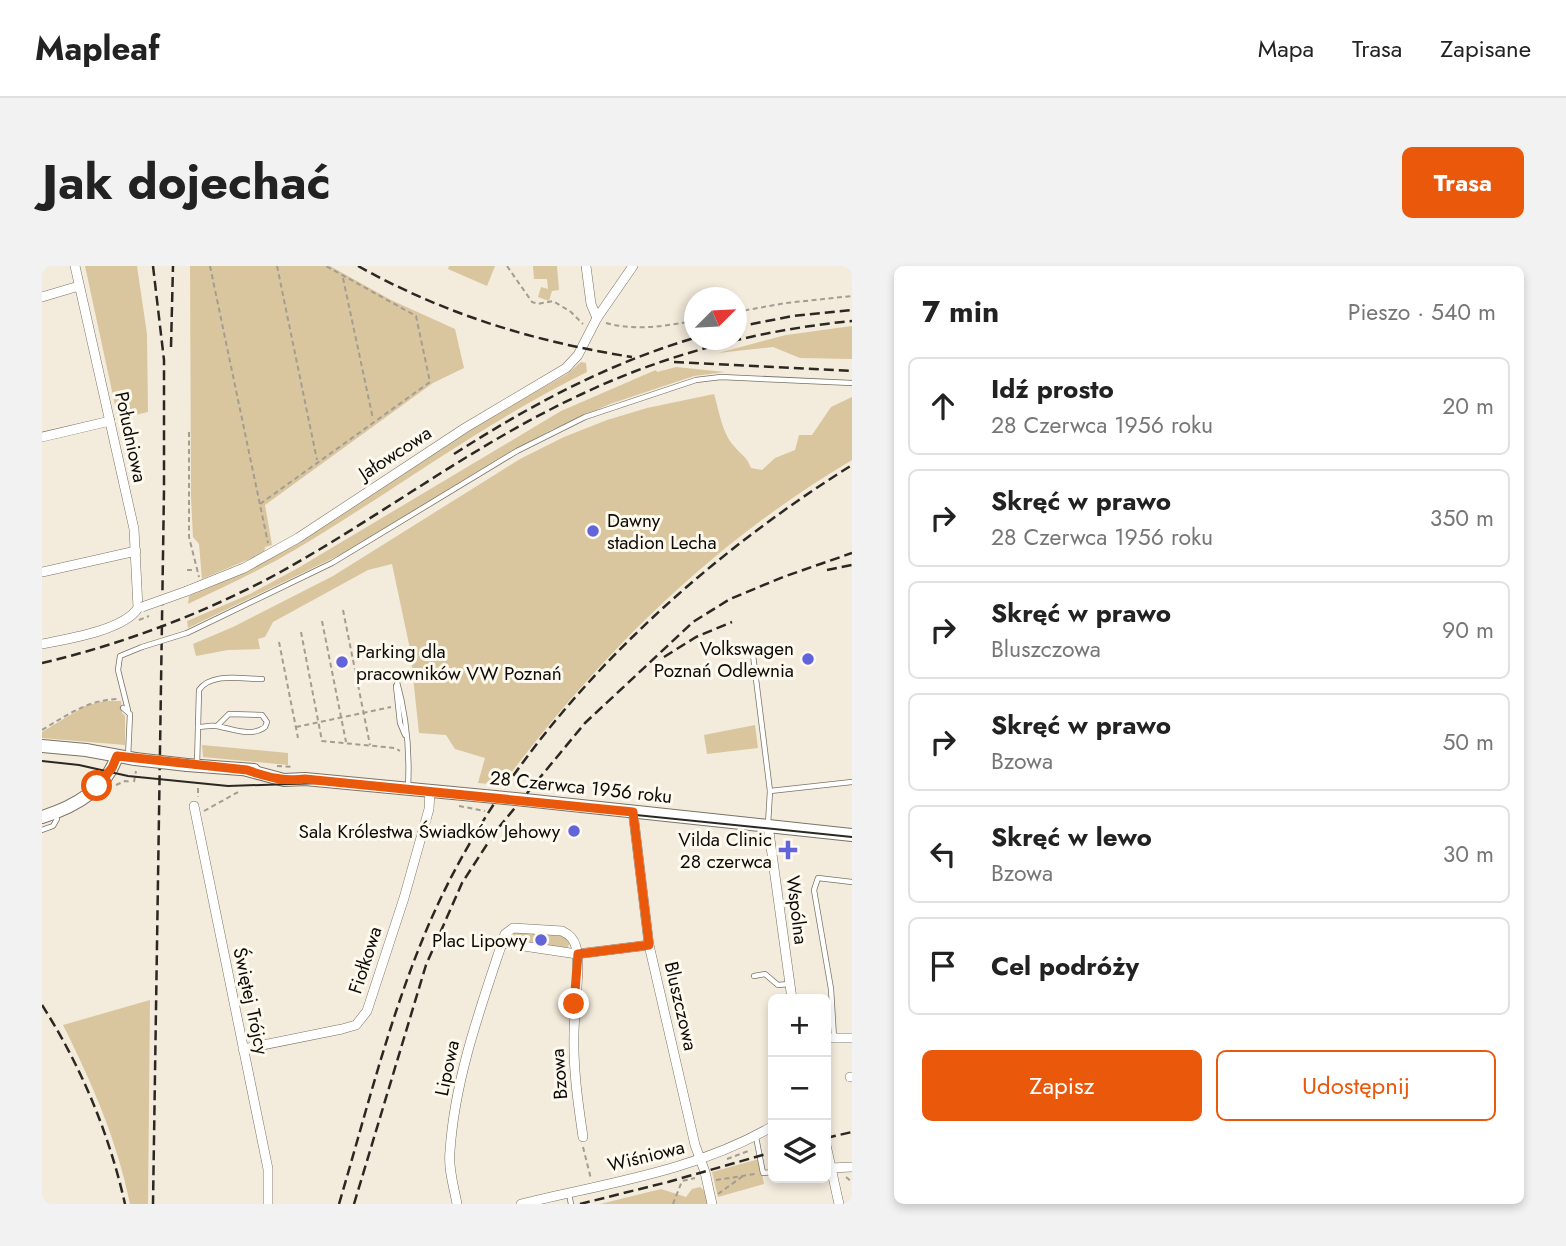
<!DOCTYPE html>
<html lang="pl">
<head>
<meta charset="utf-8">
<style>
  body { margin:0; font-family:Jost,sans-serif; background:#f2f2f2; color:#222 }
  .controls { position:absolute; right:21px; bottom:21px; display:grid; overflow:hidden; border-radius:10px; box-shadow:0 4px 10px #0003 }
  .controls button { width:63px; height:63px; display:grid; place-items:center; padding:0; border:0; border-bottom:2px solid #e0e0e0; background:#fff; color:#222; font:35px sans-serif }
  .compass { position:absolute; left:642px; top:21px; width:63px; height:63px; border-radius:50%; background:#fff; box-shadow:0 4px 10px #0003; rotate:66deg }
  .stop { position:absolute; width:21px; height:21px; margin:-16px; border:5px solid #ea580c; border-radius:50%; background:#fff }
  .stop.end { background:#ea580c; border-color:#fff; box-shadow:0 2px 7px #0008 }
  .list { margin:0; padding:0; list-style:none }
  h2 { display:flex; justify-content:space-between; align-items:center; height:91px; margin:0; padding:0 28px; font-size:30px }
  h2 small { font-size:23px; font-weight:400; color:#767676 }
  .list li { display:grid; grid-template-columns:46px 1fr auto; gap:21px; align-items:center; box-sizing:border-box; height:98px; margin:0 14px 14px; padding:0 14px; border:2px solid #e0e0e0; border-radius:10px }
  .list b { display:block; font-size:26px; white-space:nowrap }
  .list p { margin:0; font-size:23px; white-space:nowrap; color:#767676 }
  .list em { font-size:23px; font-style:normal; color:#767676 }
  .actions { display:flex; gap:14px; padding:21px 28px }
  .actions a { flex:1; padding:16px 0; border:2px solid #ea580c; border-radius:10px; text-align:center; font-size:24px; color:#ea580c }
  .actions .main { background:#ea580c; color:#fff }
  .icon { flex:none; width:38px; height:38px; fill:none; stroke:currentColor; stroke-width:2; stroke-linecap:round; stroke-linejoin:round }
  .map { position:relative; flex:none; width:810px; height:938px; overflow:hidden; border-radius:10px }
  header { display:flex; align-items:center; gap:42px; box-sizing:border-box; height:98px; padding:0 35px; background:#fff; border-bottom:2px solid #e0e0e0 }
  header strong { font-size:33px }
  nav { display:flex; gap:38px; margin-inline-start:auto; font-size:24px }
  .intro { display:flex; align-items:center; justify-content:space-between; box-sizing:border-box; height:168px; padding:0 42px }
  h1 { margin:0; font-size:49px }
  .button { padding:18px 32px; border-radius:10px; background:#ea580c; color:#fff; font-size:24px; font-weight:700 }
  main { display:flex; gap:42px; padding:0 42px }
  aside { flex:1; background:#fff; border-radius:10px; box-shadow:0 4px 10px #0003 }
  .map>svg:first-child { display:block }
</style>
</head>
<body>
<header>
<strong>Mapleaf</strong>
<nav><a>Mapa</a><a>Trasa</a><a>Zapisane</a></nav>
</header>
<div class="intro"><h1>Jak dojechać</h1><a class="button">Trasa</a></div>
<main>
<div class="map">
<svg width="810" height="938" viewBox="0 0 810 938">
  <rect width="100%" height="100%" fill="#f3ebdc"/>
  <!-- green -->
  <g fill="#dac69e">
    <path d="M43 0H95L105 68 106 146 76 153Z"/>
    <path d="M148 0H288L349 34 413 63 422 102 391 117 223 239 230 279 223 281 222 287 160 313 157 278 151 271 149 231Z"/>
    <path d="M407 0H453L445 20 406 3Z"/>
    <path d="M491 0H515L517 24 510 25 507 35 496 31 499 21 506 23 505 13H492Z"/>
    <path d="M810 60V93L758 92 731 81 676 87 744 69Z"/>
    <path d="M539 96 544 97 545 106C443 156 353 224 256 282 221 303 183 320 146 338L147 330 195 309 449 151 525 108Z"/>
    <path d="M634 101 683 106 652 110 568 138 509 164 460 191 304 286 146 362 145 355 208 328 256 302 519 145 609 106 614 104 615 106Z"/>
    <path d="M672 128C677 144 680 167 692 180 700 190 704 189 709 202L720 204 733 192 753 184 757 169H770L789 141 810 131V194C671 276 556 390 460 519L436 517 443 492 413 483 404 469 377 467 368 383 350 298 326 304 231 356 223 371 216 373 218 383 186 384 154 390 151 378 191 361 291 310 478 193 522 171 565 154 605 142Z"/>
    <path d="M62 435H79L80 447 83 450V479L0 472V466L43 440Z"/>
    <path d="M713 459 716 482 665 488 662 469Z"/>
    <path d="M160 479 246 487V499L161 491Z"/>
    <path d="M474 664 521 668 528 677 525 682 470 675 469 668Z"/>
    <path d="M108 734 106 938H88C75 874 50 817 21 759Z"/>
    <path d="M717 893 722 918 676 931 670 906Z"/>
    <path d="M658 921 664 926 666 938H558L619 923 644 931 650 923Z"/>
  </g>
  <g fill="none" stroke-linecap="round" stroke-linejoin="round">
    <defs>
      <g id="lane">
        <path d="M145 367 290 297 475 185 543 151 654 114 679 111 810 117"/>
        <path d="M711 389 728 525 726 558"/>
        <path d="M354 412C364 447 368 484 366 521"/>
        <path d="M354 420 358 457 363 469"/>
        <path d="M81 442 88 448 86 491"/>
        <path d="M86 444 76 404 78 390 100 381"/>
        <path d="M156 461C162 461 168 459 174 460 189 462 209 472 223 461L225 456 220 449 187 448 175 460"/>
        <path d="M155 499 157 424C169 406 201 413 220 413"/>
        <path d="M728 525 810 516"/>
        <path d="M0 564 11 560 15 553 13 548"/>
        <path d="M712 710 723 708 736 719 747 718"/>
        <path d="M792 772 789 723 772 624 776 612 810 616"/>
        <path d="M714 871 721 907 731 906"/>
        <path d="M527 928 529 938"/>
      </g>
      <g id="street">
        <path d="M544 0 549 38 555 52"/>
        <path d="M0 31 37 20"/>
        <path d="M0 171 68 155"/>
        <path d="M0 306 94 285"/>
        <path d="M145 325 202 302 256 272 423 162 524 102 536 89 555 52 591 0"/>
        <path d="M0 378C26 373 82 364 96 342L92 263 33 0"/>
        <path d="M152 540 226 903V938"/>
        <path d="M591 546 607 679 653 879 663 906 670 938"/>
        <path d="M726 559 750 733"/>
        <path d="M461 677 535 688 607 679"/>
        <path d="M784 772H810"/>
        <path d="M201 783 300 763 314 759 325 745 362 632 387 543 388 525"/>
        <path d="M808 811H810"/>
        <path d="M784 879 797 938"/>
        <path d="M789 902 810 901"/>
        <path d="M415 938C412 921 406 903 408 885 413 810 440 738 463 668L471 662 520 665C528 669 532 673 534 681 539 700 532 745 532 768 531 803 536 837 541 871"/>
        <path d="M479 938C565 917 654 905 731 860"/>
      </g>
      <g id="secondary">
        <path d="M0 480 44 484 93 493"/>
        <path d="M145 499 212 504"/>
        <path d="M205 504 242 514 263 513 453 531"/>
        <path d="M483 534 810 569"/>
        <path d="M0 551C32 541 64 524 75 490"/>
      </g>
    </defs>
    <!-- lane casing -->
    <use href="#lane" stroke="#7a7365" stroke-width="6"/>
    <!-- street casing -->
    <use href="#street" stroke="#7a7365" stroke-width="10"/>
    <!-- secondary casing -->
    <use href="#secondary" stroke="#7a7365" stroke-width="14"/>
    <!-- path -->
    <g stroke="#a39d91" stroke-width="2" stroke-dasharray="5 3.5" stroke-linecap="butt">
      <path d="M168 0 226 277"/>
      <path d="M235 0 275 194"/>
      <path d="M465 0 490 36 496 38 511 35 529 46 541 58"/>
      <path d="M301 12 331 153"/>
      <path d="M694 46 744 37 810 30"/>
      <path d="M564 57C594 65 623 60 652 55"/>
      <path d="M147 166V271L157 311"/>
      <path d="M218 238 388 116 374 50 284 0"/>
      <path d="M145 304H152"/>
      <path d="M301 344 328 479"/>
      <path d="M97 354 107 350"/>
      <path d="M280 355 304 476"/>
      <path d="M259 366 280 475 353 482 358 485"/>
      <path d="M237 376 256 472"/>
      <path d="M254 461 349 441"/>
      <path d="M0 464C25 449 46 434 75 433"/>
      <path d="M235 500 251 501"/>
      <path d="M92 516 94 505"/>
      <path d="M74 519 83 515 90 516"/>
      <path d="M156 522V531"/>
      <path d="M417 540 443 545"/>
      <path d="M162 545 198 525"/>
      <path d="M541 881 549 913"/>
      <path d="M685 893 709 884"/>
      <path d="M804 911 810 916"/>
      <path d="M674 914 713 908"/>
      <path d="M676 928 701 910"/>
      <path d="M631 938 640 915 653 912"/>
    </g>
    <!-- lane -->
    <use href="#lane" stroke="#fff" stroke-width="4.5"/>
    <!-- street -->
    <use href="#street" stroke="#fff" stroke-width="9"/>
    <!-- secondary -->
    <use href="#secondary" stroke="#fff" stroke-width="12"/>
    <!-- tram -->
    <path stroke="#2b2822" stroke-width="2" d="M0 495 37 499 86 510 186 520 280 517 810 571"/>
    <!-- rail -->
    <g stroke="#2b2822" stroke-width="2.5" stroke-dasharray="10 5" stroke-linecap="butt">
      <path d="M111 0 122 94V224L111 938"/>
      <path d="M316 0C402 48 493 76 590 91"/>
      <path d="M694 61 751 50 810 44"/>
      <path d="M129 81 131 0"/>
      <path d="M632 96 810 105"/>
      <path d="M412 188C489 139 565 98 652 72"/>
      <path d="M785 304 810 299"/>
      <path d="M622 391 654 371 690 356"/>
      <path d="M0 397C81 378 160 348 233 309 337 252 432 178 540 128 624 88 717 64 810 55"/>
      <path d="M0 739C39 800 67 867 83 938"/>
      <path d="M784 872 810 866"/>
      <path d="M297 938C324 847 347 753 384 665 466 470 633 310 810 199"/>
      <path d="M312 938 384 699 420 617 453 566 543 457 651 356 688 333 741 311 810 287"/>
      <path d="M538 938 626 916 731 886"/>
    </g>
    <defs>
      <path id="lane-bridge" d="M100 381 145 367"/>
      <path id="street-bridge" d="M100 341 145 325"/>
      <g id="secondary-bridge">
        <path d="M93 493 145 499"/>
        <path d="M453 531 483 534"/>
      </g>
    </defs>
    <!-- lane-bridge casing -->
    <use href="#lane-bridge" stroke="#7a7365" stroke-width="6" stroke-linecap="butt"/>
    <!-- street-bridge casing -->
    <use href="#street-bridge" stroke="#7a7365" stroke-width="10" stroke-linecap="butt"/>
    <!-- secondary-bridge casing -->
    <use href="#secondary-bridge" stroke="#7a7365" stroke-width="14" stroke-linecap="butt"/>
    <!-- lane-bridge -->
    <use href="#lane-bridge" stroke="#fff" stroke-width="4.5"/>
    <!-- street-bridge -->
    <use href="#street-bridge" stroke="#fff" stroke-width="9"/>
    <!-- secondary-bridge -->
    <use href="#secondary-bridge" stroke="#fff" stroke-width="12"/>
  </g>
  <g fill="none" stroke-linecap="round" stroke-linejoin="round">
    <!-- route -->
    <path stroke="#ea580c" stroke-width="9" d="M55 520 70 502 75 490 205 504C225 511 243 516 263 513L591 546 607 679 536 688 532 738"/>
  </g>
  <!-- markers -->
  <g fill="#6264dc" stroke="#fef9ef" stroke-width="2.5">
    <circle cx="551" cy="265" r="7"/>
    <circle cx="766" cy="393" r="7"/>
    <circle cx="300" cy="396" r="7"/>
    <circle cx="532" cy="565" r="7"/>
    <path d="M742.5 573.5h7v7h7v7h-7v7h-7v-7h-7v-7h7z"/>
    <circle cx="499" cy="674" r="7"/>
  </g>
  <g text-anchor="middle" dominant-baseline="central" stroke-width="6" stroke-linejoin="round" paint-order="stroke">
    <!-- street labels -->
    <g font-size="19" fill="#0d0b06" stroke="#fef9ef">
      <text transform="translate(89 171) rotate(78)">Południowa</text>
      <text transform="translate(353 187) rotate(-33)">Jałowcowa</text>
      <text transform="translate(539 521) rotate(6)">28 Czerwca 1956 roku</text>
      <text transform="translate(755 644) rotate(83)">Wspólna</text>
      <text transform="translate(323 694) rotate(-72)">Fiołkowa</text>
      <text transform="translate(209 735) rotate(78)">Świętej Trójcy</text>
      <text transform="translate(639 740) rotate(77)">Bluszczowa</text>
      <text transform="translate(405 802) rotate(-78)">Lipowa</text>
      <text transform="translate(517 808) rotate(-94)">Bzowa</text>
      <text transform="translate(604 890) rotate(-14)">Wiśniowa</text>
    </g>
    <!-- poi labels -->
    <g font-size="19" fill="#0d0b06" stroke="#fef9ef" text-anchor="end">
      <text x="565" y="254" text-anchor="start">Dawny<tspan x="565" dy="22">stadion Lecha</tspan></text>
      <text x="752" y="382">Volkswagen<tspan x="752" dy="22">Poznań Odlewnia</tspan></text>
      <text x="314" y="385" text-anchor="start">Parking dla<tspan x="314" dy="22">pracowników VW Poznań</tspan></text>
      <text x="518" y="565">Sala Królestwa Świadków Jehowy</text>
      <text x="730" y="573">Vilda Clinic<tspan x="730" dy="22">28 czerwca</tspan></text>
      <text x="485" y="674">Plac Lipowy</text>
    </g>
  </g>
</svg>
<div class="controls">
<button>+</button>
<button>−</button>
<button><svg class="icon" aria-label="layers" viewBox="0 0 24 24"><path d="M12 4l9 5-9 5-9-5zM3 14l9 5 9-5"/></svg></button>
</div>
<svg class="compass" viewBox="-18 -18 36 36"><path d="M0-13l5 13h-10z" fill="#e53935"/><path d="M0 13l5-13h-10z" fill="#767676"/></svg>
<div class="stop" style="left:55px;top:520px"></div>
<div class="stop end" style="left:532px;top:738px"></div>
</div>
<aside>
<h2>7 min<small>Pieszo · 540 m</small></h2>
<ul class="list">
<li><svg class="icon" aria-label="ahead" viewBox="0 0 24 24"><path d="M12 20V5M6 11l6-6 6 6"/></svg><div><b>Idź prosto</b><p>28 Czerwca 1956 roku</p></div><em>20 m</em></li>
<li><svg class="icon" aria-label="right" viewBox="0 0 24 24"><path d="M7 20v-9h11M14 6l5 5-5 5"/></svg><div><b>Skręć w prawo</b><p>28 Czerwca 1956 roku</p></div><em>350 m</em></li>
<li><svg class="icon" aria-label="right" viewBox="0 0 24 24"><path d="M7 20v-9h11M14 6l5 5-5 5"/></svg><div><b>Skręć w prawo</b><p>Bluszczowa</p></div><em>90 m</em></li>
<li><svg class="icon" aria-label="right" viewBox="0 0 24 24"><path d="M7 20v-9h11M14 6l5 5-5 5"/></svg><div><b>Skręć w prawo</b><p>Bzowa</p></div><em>50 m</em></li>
<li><svg class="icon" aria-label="left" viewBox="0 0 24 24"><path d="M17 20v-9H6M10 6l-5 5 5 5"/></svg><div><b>Skręć w lewo</b><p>Bzowa</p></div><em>30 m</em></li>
<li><svg class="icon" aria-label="arrive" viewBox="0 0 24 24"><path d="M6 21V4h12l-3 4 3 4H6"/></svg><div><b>Cel podróży</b></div></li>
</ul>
<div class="actions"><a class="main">Zapisz</a><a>Udostępnij</a></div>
</aside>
</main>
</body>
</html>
